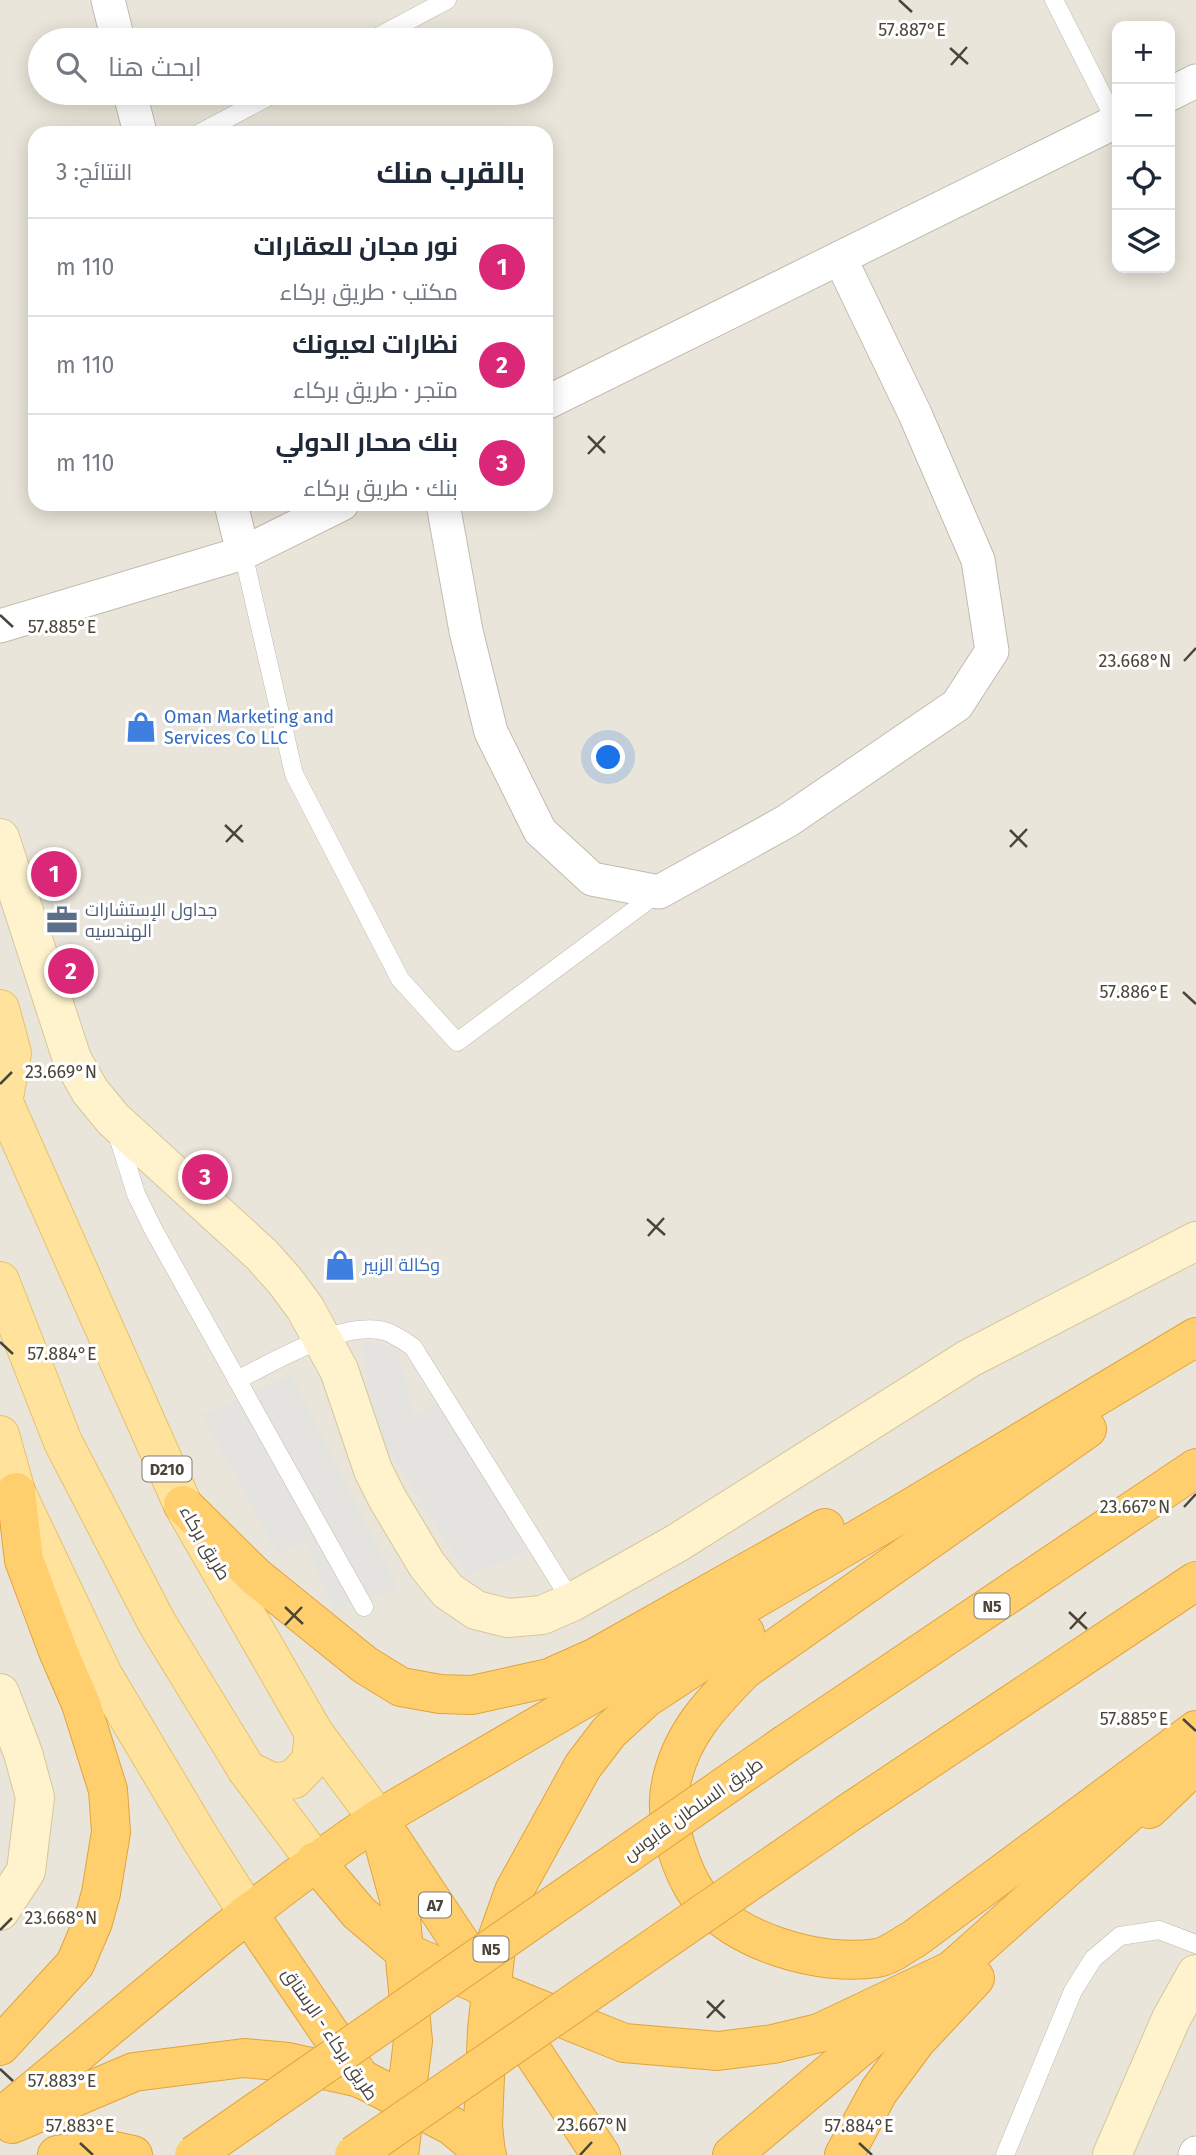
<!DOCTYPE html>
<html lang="ar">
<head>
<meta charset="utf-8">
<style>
  body { margin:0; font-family:"Fira Sans",Cairo,sans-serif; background:#f2f2f3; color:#1f2937; direction:rtl }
  .controls { position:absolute; right:21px; top:21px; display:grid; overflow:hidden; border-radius:14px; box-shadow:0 4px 18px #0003 }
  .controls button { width:63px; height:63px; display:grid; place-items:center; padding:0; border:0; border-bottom:2px solid #e0e1e3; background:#fff; color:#1f2937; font:35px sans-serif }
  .you { position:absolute; left:609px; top:758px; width:24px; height:24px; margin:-18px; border:5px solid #fff; border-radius:50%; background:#1a73e8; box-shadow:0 0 0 10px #1a73e833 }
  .badge { display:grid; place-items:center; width:46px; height:46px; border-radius:50%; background:#db2777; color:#fff; font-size:23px; font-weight:700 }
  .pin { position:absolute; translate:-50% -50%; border:4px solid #fff; box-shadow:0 2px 7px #0006 }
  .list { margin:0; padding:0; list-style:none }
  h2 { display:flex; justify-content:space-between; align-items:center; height:91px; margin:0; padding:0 28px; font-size:30px }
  h2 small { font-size:23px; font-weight:400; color:#747a83 }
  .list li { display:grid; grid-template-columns:46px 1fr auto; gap:21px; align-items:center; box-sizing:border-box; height:98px; padding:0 28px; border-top:2px solid #e0e1e3 }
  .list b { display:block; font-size:26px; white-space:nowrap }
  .list p { margin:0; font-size:23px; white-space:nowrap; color:#747a83 }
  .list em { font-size:23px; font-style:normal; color:#747a83 }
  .icon { flex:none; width:38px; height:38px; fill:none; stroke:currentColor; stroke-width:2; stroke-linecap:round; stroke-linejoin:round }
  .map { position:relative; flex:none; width:1196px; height:2155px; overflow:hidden; direction:ltr }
  .search { position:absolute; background:#fff; box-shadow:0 4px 18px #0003; left:28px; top:28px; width:525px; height:77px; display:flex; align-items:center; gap:18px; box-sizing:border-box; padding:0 24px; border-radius:38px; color:#747a83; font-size:26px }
  .panel { position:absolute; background:#fff; box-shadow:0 4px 18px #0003; left:28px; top:126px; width:525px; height:385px; border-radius:21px; direction:rtl }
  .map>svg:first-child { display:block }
</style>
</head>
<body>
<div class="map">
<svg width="1196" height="2155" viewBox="0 0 1196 2155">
  <rect width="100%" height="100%" fill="#f6f3ec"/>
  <!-- residential -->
  <path fill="#eae5da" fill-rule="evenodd" d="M0 0H1196V2155H0ZM1117 26H1170V268H1117ZM40 40H541V93H40ZM35 133H546V504H35Z"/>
  <!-- parking -->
  <g fill="#e5e3e0">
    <path d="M361 1341 397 1347 414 1415 438 1402 528 1552 468 1576 388 1449 374 1417Z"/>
    <path d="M291 1375 398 1588 334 1611 305 1542 278 1554 202 1415Z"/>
  </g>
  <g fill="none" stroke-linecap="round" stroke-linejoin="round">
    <defs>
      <g id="lane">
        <path d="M1054 0 1116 122"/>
        <path d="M372 40 447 0"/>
        <path d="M200 133 275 93"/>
        <path d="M243 553 294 774 400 979 457 1042 659 892"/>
        <path d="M117 1133 136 1194 153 1229 364 1607"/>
        <path d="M237 1380C274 1362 348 1316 390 1333 398 1337 406 1342 413 1347L572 1602"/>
        <path d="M1005 2155 1073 1991 1093 1959 1120 1936 1159 1930 1196 1944"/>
      </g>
      <g id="street">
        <path d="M108 0 118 40"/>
        <path d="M130 93 140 133"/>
        <path d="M1170 94 1196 81"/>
        <path d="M546 403 1117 121"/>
        <path d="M231 504 243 553"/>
        <path d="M443 504 466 631 491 732 540 831 592 879 659 892 787 821 957 705 992 651 978 560 915 414 840 258"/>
        <path d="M0 626 243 553 342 504"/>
        <path d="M1195 2155 1196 2153"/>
      </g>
      <g id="secondary">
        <path d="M0 838 72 1059 90 1091 113 1119 262 1255 285 1281 305 1308 339 1370 373 1470 387 1498 427 1565 448 1591 476 1610 508 1618 542 1615 572 1602 677 1543 968 1359 1196 1241"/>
        <path d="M0 1693 23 1753 35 1797 26 1871 0 1911"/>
        <path d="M1112 2155 1171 2019 1196 1974"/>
      </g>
      <g id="primary">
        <path d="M0 1009 12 1053 3 1103"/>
        <path d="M0 1094 183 1505 314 1733 378 1819"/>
        <path d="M0 1281 63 1442 157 1623 247 1770 315 1861"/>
        <path d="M0 1435 16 1492 103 1675 202 1841 248 1913"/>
        <path d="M247 1770 274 1783 294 1779 311 1761 314 1733"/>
      </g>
      <g id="highway">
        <path d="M1087 1429 744 1670C712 1703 683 1732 672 1779 666 1802 669 1825 676 1847 681 1863 688 1881 698 1895 735 1942 820 1967 877 1958 889 1956 903 1945 914 1939L1196 1730"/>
        <path d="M183 1505 255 1576 365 1665 401 1687 440 1694 472 1695 549 1678 596 1657 825 1528"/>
        <path d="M787 1743 1196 1468"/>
        <path d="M1149 1809 1196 1764"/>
        <path d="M850 1812 1196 1581"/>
        <path d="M378 1819 601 2155"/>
        <path d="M385 1848 399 1899 413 2041 399 2155"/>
        <path d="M315 1861 359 1913 405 1952 492 1990 624 2043 718 2051 773 2044 819 2033 952 1970"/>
        <path d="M248 1913 361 2079"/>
        <path d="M0 2046 75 1964 93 1922 101 1893 111 1832 108 1790 81 1704 58 1651 24 1560 16 1492"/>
        <path d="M0 2118C124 2016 244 1909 378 1819L899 1515 1196 1337"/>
        <path d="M12 2124 134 2072 244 2058 288 2062 360 2078 452 2126 487 2155"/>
        <path d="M57 2155 101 2148 133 2155"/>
        <path d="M486 2155 483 2125 487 2029 497 1939 514 1891 583 1766 609 1732 646 1698 745 1633"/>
        <path d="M732 2155 952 1970 1162 1783"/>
        <path d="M844 2155 879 2091 916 2041 975 1978"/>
      </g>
    </defs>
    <!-- lane casing -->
    <use href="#lane" stroke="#c2bbae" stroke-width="19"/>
    <!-- street casing -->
    <use href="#street" stroke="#c2bbae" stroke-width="35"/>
    <!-- secondary casing -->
    <use href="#secondary" stroke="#d6c79b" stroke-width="40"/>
    <!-- primary casing -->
    <use href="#primary" stroke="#e6c16a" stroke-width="40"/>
    <!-- highway casing -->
    <use href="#highway" stroke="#e0a43c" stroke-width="40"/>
    <!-- lane -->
    <use href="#lane" stroke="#fff" stroke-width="18"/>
    <!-- street -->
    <use href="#street" stroke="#fff" stroke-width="33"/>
    <!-- secondary -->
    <use href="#secondary" stroke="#fff3cd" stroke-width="38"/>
    <!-- primary -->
    <use href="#primary" stroke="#ffe39c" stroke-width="38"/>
    <!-- highway -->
    <use href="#highway" stroke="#ffcf6e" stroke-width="38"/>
    <defs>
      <g id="highway-bridge">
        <path d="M194 2155 787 1743"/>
        <path d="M354 2155 850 1812"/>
      </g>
    </defs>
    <!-- highway-bridge casing -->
    <use href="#highway-bridge" stroke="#e0a43c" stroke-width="40" stroke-linecap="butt"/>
    <!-- highway-bridge -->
    <use href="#highway-bridge" stroke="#ffcf6e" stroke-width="38"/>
  </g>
  <!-- ticks -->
  <path fill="none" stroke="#4b4439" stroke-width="2.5" d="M899 0 912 12M950 48 968 64M951 65 967 47M588 436 605 453M588 454 605 436M0 615 13 627M1184 661 1196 648M225 825 243 842M1010 830 1027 847M226 842 242 825M1010 847 1027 829M1183 992 1196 1004M0 1084 12 1072M647 1219 665 1235M648 1236 664 1218M0 1342 13 1354M1184 1507 1196 1494M285 1607 303 1624M1069 1612 1087 1629M285 1625 302 1607M1070 1629 1086 1612M1183 1719 1196 1731M0 1930 12 1918M707 2001 725 2018M707 2018 724 2000M0 2069 13 2081M80 2143 93 2155M859 2143 872 2155M580 2155 592 2142"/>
  <!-- icons -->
  <defs>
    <symbol id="shop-bare" viewBox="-9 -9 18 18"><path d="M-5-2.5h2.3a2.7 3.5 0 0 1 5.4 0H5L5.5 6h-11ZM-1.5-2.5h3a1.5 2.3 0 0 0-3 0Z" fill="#3f7fe0" stroke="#fff" stroke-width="2.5" paint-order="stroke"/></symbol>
    <symbol id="office-bare" viewBox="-9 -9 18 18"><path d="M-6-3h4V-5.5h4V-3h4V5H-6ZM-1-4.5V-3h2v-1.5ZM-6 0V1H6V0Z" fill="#5c6f8a" stroke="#fff" stroke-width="2.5" paint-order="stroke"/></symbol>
  </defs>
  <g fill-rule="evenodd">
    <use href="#shop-bare" x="119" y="705" width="44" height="44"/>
    <use href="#office-bare" x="40" y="898" width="44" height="44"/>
    <use href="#shop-bare" x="318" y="1243" width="44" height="44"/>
  </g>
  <g text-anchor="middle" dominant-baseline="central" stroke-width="6" stroke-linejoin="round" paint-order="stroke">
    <!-- shield labels -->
    <g fill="#fff" stroke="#817c74" stroke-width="2">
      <rect x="142.5" y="1456.5" width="49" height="25" rx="5"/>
      <rect x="974.5" y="1593.5" width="35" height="25" rx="5"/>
      <rect x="419" y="1892.5" width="32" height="25" rx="5"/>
      <rect x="473.5" y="1936.5" width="35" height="25" rx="5"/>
    </g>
    <g font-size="16" font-weight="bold" fill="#4b4439">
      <text x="167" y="1469">D210</text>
      <text x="992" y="1606">N5</text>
      <text x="435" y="1905">A7</text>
      <text x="491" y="1949">N5</text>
    </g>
    <!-- shop labels -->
    <g font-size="18" fill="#366cbe" stroke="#fff" text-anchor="start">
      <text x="164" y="717">Oman Marketing and<tspan x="164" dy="21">Services Co LLC</tspan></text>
      <text x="363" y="1265">وكالة الزبير</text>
    </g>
    <!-- service labels -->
    <g font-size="18" fill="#4e5e75" stroke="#fff" text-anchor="start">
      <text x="85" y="910">جداول الإستشارات<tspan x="85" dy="21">الهندسيه</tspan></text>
    </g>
    <!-- street labels -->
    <g font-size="18" fill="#4b4439" stroke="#fff">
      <text transform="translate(205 1543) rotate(60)">طريق بركاء</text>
      <text transform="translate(693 1809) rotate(-35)">طريق السلطان قابوس</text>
      <text transform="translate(330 2034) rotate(56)">طريق بركاء - الرستاق</text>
    </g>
  </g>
  <g font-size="18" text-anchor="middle" fill="#4b4439" stroke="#fff" stroke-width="6" stroke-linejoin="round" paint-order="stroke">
    <text x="912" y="36">57.887°E</text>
    <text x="62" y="633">57.885°E</text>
    <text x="1135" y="667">23.668°N</text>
    <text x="1134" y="998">57.886°E</text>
    <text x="61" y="1078">23.669°N</text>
    <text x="62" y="1360">57.884°E</text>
    <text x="1135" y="1513">23.667°N</text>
    <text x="1134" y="1725">57.885°E</text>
    <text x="61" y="1924">23.668°N</text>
    <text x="62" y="2087">57.883°E</text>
    <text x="592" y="2131">23.667°N</text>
    <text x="80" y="2132">57.883°E</text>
    <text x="859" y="2132">57.884°E</text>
  </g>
</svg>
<div class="controls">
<button>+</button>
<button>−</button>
<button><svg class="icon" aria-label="locate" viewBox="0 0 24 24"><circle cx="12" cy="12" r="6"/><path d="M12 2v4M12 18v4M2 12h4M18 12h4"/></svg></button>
<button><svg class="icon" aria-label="layers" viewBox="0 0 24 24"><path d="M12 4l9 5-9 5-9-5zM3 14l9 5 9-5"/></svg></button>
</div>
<div class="you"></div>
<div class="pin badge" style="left:54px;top:874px">1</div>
<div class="pin badge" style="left:71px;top:971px">2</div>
<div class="pin badge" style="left:205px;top:1177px">3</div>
<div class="search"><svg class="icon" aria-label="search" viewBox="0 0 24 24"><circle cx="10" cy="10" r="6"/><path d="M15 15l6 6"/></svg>ابحث هنا</div>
<section class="panel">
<h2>بالقرب منك<small>النتائج: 3</small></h2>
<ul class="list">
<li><span class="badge">1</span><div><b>نور مجان للعقارات</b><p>مكتب · طريق بركاء</p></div><em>110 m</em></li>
<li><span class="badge">2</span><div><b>نظارات لعيونك</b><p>متجر · طريق بركاء</p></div><em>110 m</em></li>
<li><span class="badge">3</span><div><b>بنك صحار الدولي</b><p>بنك · طريق بركاء</p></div><em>110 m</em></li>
</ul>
</section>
</div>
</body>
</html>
